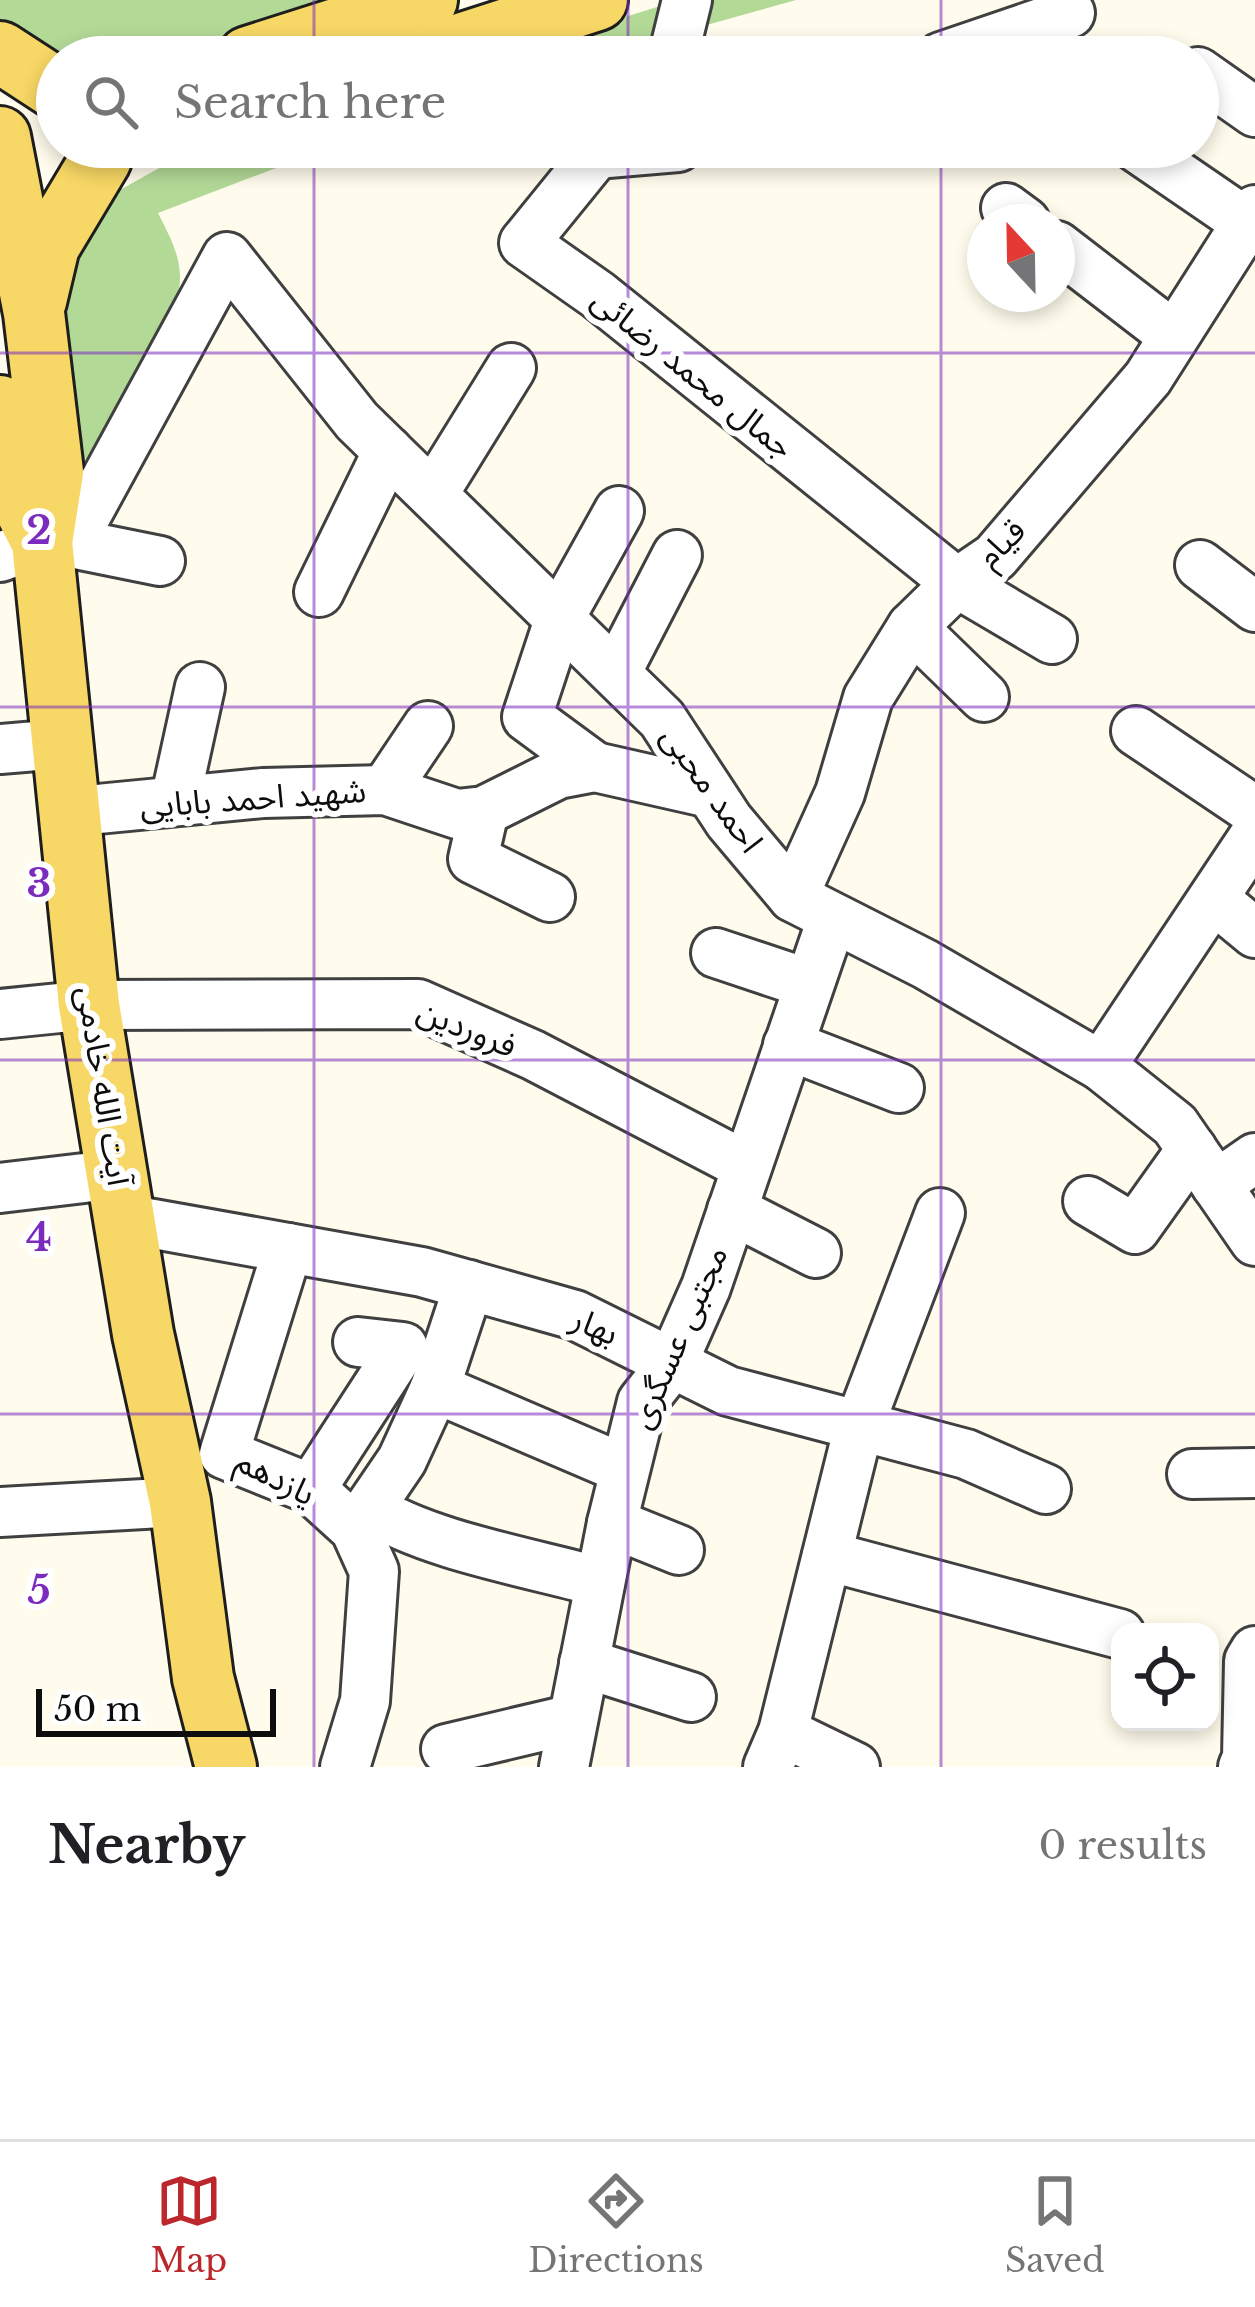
<!DOCTYPE html>
<html lang="en">
<head>
<meta charset="utf-8">
<style>
  body { margin:0; font-family:"Libre Baskerville","Noto Sans Arabic",serif; background:#f2f2f2; color:#202124 }
  .controls { position:absolute; right:36px; bottom:36px; display:grid; overflow:hidden; border-radius:24px; box-shadow:0 6px 18px #0003 }
  .controls button { width:108px; height:108px; display:grid; place-items:center; padding:0; border:0; border-bottom:3px solid #e0e0e0; background:#fff; color:#202124; font:60px sans-serif }
  .compass { position:absolute; left:967px; top:204px; width:108px; height:108px; border-radius:50%; background:#fff; box-shadow:0 6px 18px #0003; rotate:338deg }
  .scale { position:absolute; left:36px; bottom:30px; width:240px; box-sizing:border-box; padding-left:12px; border:6px solid #0d0d0d; border-top:0; font-size:33px; line-height:42px; white-space:nowrap; color:#0d0d0d; -webkit-text-stroke:9px #fff; paint-order:stroke }
  .list { margin:0; padding:0; list-style:none }
  h2 { display:flex; justify-content:space-between; align-items:center; height:156px; margin:0; padding:0 48px; font-size:51px }
  h2 small { font-size:39px; font-weight:400; color:#757577 }
  .icon { flex:none; width:66px; height:66px; fill:none; stroke:currentColor; stroke-width:2; stroke-linecap:round; stroke-linejoin:round }
  .map { position:relative; flex:none; width:1255px; height:1767px; overflow:hidden }
  .search { position:absolute; background:#fff; box-shadow:0 6px 18px #0003; left:36px; right:36px; top:36px; height:132px; display:flex; align-items:center; gap:30px; box-sizing:border-box; padding:0 42px; border-radius:66px; color:#757577; font-size:45px }
  .sheet { height:372px; background:#fff }
  nav { display:flex; justify-content:space-around; align-items:center; box-sizing:border-box; height:168px; border-top:3px solid #e0e0e0; background:#fff; font-size:33px; color:#757577 }
  nav a { display:grid; justify-items:center; gap:6px }
  nav .on { color:#bb272a }
  .map>svg:first-child { display:block }
</style>
</head>
<body>
<div class="map">
<svg width="1255" height="1767" viewBox="0 0 1255 1767">
  <rect width="100%" height="100%" fill="#fffced"/>
  <!-- forest -->
  <g fill="#b3d997">
    <path d="M0 0H370L191 57H57L0 29Z"/>
    <path d="M710 0H796L696 28Z"/>
    <path d="M670 3 662 48 629 57H496Z"/>
    <path d="M219 147H331L158 213C168 233 179 252 180 275 183 320 107 430 79 468L60 283 86 209 161 167Z"/>
  </g>
  <g fill="none" stroke-linecap="round" stroke-linejoin="round">
    <defs>
      <g id="minor">
        <path d="M673 57 687 0"/>
        <path d="M941 57 1070 13"/>
        <path d="M1198 72 1255 112"/>
        <path d="M602 147 524 243 598 295 957 583 1052 639"/>
        <path d="M1136 147 1247 223"/>
        <path d="M596 154 678 147"/>
        <path d="M1006 208 1025 222"/>
        <path d="M1057 246 1174 336"/>
        <path d="M433 494 511 368"/>
        <path d="M0 557 42 542"/>
        <path d="M160 561 71 543 227 257 357 421 662 719 729 821 793 897 925 964 1101 1066 1175 1125 1255 1241"/>
        <path d="M1200 565 1255 607"/>
        <path d="M319 592 388 451"/>
        <path d="M912 627 984 697"/>
        <path d="M616 673 677 555"/>
        <path d="M1136 731 1255 811"/>
        <path d="M0 749 60 744"/>
        <path d="M595 767 527 717 560 617 619 511"/>
        <path d="M385 790 428 726"/>
        <path d="M175 801 200 687"/>
        <path d="M484 811 473 859 550 897"/>
        <path d="M67 812 263 793 385 790 457 814 484 811 558 774 595 767 710 793"/>
        <path d="M793 897 840 793 868 698 912 627 957 583 995 557 1148 378 1255 210"/>
        <path d="M1215 900 1255 933"/>
        <path d="M716 953 809 984"/>
        <path d="M0 1014 89 1005 418 1004 533 1055 746 1166"/>
        <path d="M788 1045 899 1088"/>
        <path d="M1101 1066 1255 835"/>
        <path d="M1216 1185 1255 1158"/>
        <path d="M0 1188 118 1174"/>
        <path d="M1088 1201 1135 1229 1192 1149"/>
        <path d="M732 1210 816 1253"/>
        <path d="M126 1219 422 1272 575 1315 728 1391 966 1454 1046 1489"/>
        <path d="M288 1248 224 1454 311 1489 355 1529 374 1571 365 1701 345 1767"/>
        <path d="M435 1388 624 1469"/>
        <path d="M1192 1474 1255 1473"/>
        <path d="M311 1489 403 1347 358 1342"/>
        <path d="M370 1508C426 1545 532 1563 600 1582"/>
        <path d="M0 1512 180 1502"/>
        <path d="M612 1523 679 1550"/>
        <path d="M355 1529 402 1460 435 1388 469 1285"/>
        <path d="M827 1556 1120 1634"/>
        <path d="M584 1663 691 1697"/>
        <path d="M783 1732 855 1767"/>
        <path d="M446 1749 573 1719"/>
        <path d="M564 1767 612 1523 642 1402 672 1364 706 1287 832 919"/>
        <path d="M768 1767 783 1732 859 1426 940 1213"/>
        <path d="M1243 1767 1247 1758 1249 1661 1255 1651"/>
      </g>
      <g id="major">
        <path d="M0 52 57 89"/>
        <path d="M248 57 427 0"/>
        <path d="M420 57 597 0"/>
        <path d="M0 137 34 313 53 472 42 542"/>
        <path d="M36 301 49 246 101 159"/>
        <path d="M0 406 10 479 42 542 89 1005 143 1334 180 1502 203 1678 226 1767"/>
      </g>
    </defs>
    <!-- minor casing -->
    <use href="#minor" stroke="#404040" stroke-width="54"/>
    <!-- major casing -->
    <use href="#major" stroke="#1e1e1e" stroke-width="66"/>
    <!-- minor -->
    <use href="#minor" stroke="#fff" stroke-width="48"/>
    <!-- major -->
    <use href="#major" stroke="#f7d765" stroke-width="60"/>
  </g>
  <!-- grid -->
  <path fill="none" stroke="#7b2cbf" stroke-width="3" stroke-opacity="0.55" d="M314 0V57M628 0V57M941 0V57M314 147V1767M628 147V1767M941 147V1767M0 353H1255M0 707H1255M0 1060H1255M0 1414H1255"/>
  <g text-anchor="middle" dominant-baseline="central" stroke-width="12" stroke-linejoin="round" paint-order="stroke">
    <!-- street labels -->
    <g font-size="33" fill="#0d0d0d" stroke="#fff">
      <text transform="translate(693 373) rotate(39)">جمال محمد رضائی</text>
      <text transform="translate(1001 543) rotate(-45)">قیام</text>
      <text transform="translate(712 789) rotate(54)">احمد محبی</text>
      <text transform="translate(253 798) rotate(-4)">شهید احمد بابایی</text>
      <text transform="translate(467 1028) rotate(22)">فروردین</text>
      <text transform="translate(104 1086) rotate(81)">آیت الله خادمی</text>
      <text transform="translate(595 1326) rotate(23)">بهار</text>
      <text transform="translate(678 1337) rotate(-66)">مجتبی عسگری</text>
      <text transform="translate(276 1477) rotate(27)">یازدهم</text>
    </g>
  </g>
  <g font-size="39" text-anchor="middle" font-weight="bold" fill="#7b2cbf" stroke="#fff" stroke-width="12" stroke-linejoin="round" paint-order="stroke">
    <text x="39" y="544">2</text>
    <text x="39" y="897">3</text>
    <text x="39" y="1251">4</text>
    <text x="39" y="1604">5</text>
  </g>
</svg>
<div class="controls">
<button><svg class="icon" aria-label="locate" viewBox="0 0 24 24"><circle cx="12" cy="12" r="6"/><path d="M12 2v4M12 18v4M2 12h4M18 12h4"/></svg></button>
</div>
<svg class="compass" viewBox="-18 -18 36 36"><path d="M0-13l5 13h-10z" fill="#e53935"/><path d="M0 13l5-13h-10z" fill="#757577"/></svg>
<div class="scale">50 m</div>
<div class="search"><svg class="icon" aria-label="search" viewBox="0 0 24 24"><circle cx="10" cy="10" r="6"/><path d="M15 15l6 6"/></svg>Search here</div>
</div>
<section class="sheet">
<h2>Nearby<small>0 results</small></h2>
<ul class="list">
</ul>
</section>
<nav>
<a class="on"><svg class="icon" aria-label="map" viewBox="0 0 24 24"><path d="M3 6l6-2 6 2 6-2v14l-6 2-6-2-6 2zM9 4v14M15 6v14"/></svg>Map</a>
<a><svg class="icon" aria-label="directions" viewBox="0 0 24 24"><path d="M12 3l9 9-9 9-9-9zM9 14v-3h6M13 9l2 2-2 2"/></svg>Directions</a>
<a><svg class="icon" aria-label="saved" viewBox="0 0 24 24"><path d="M7 4h10v16l-5-4-5 4z"/></svg>Saved</a>
</nav>
</body>
</html>
